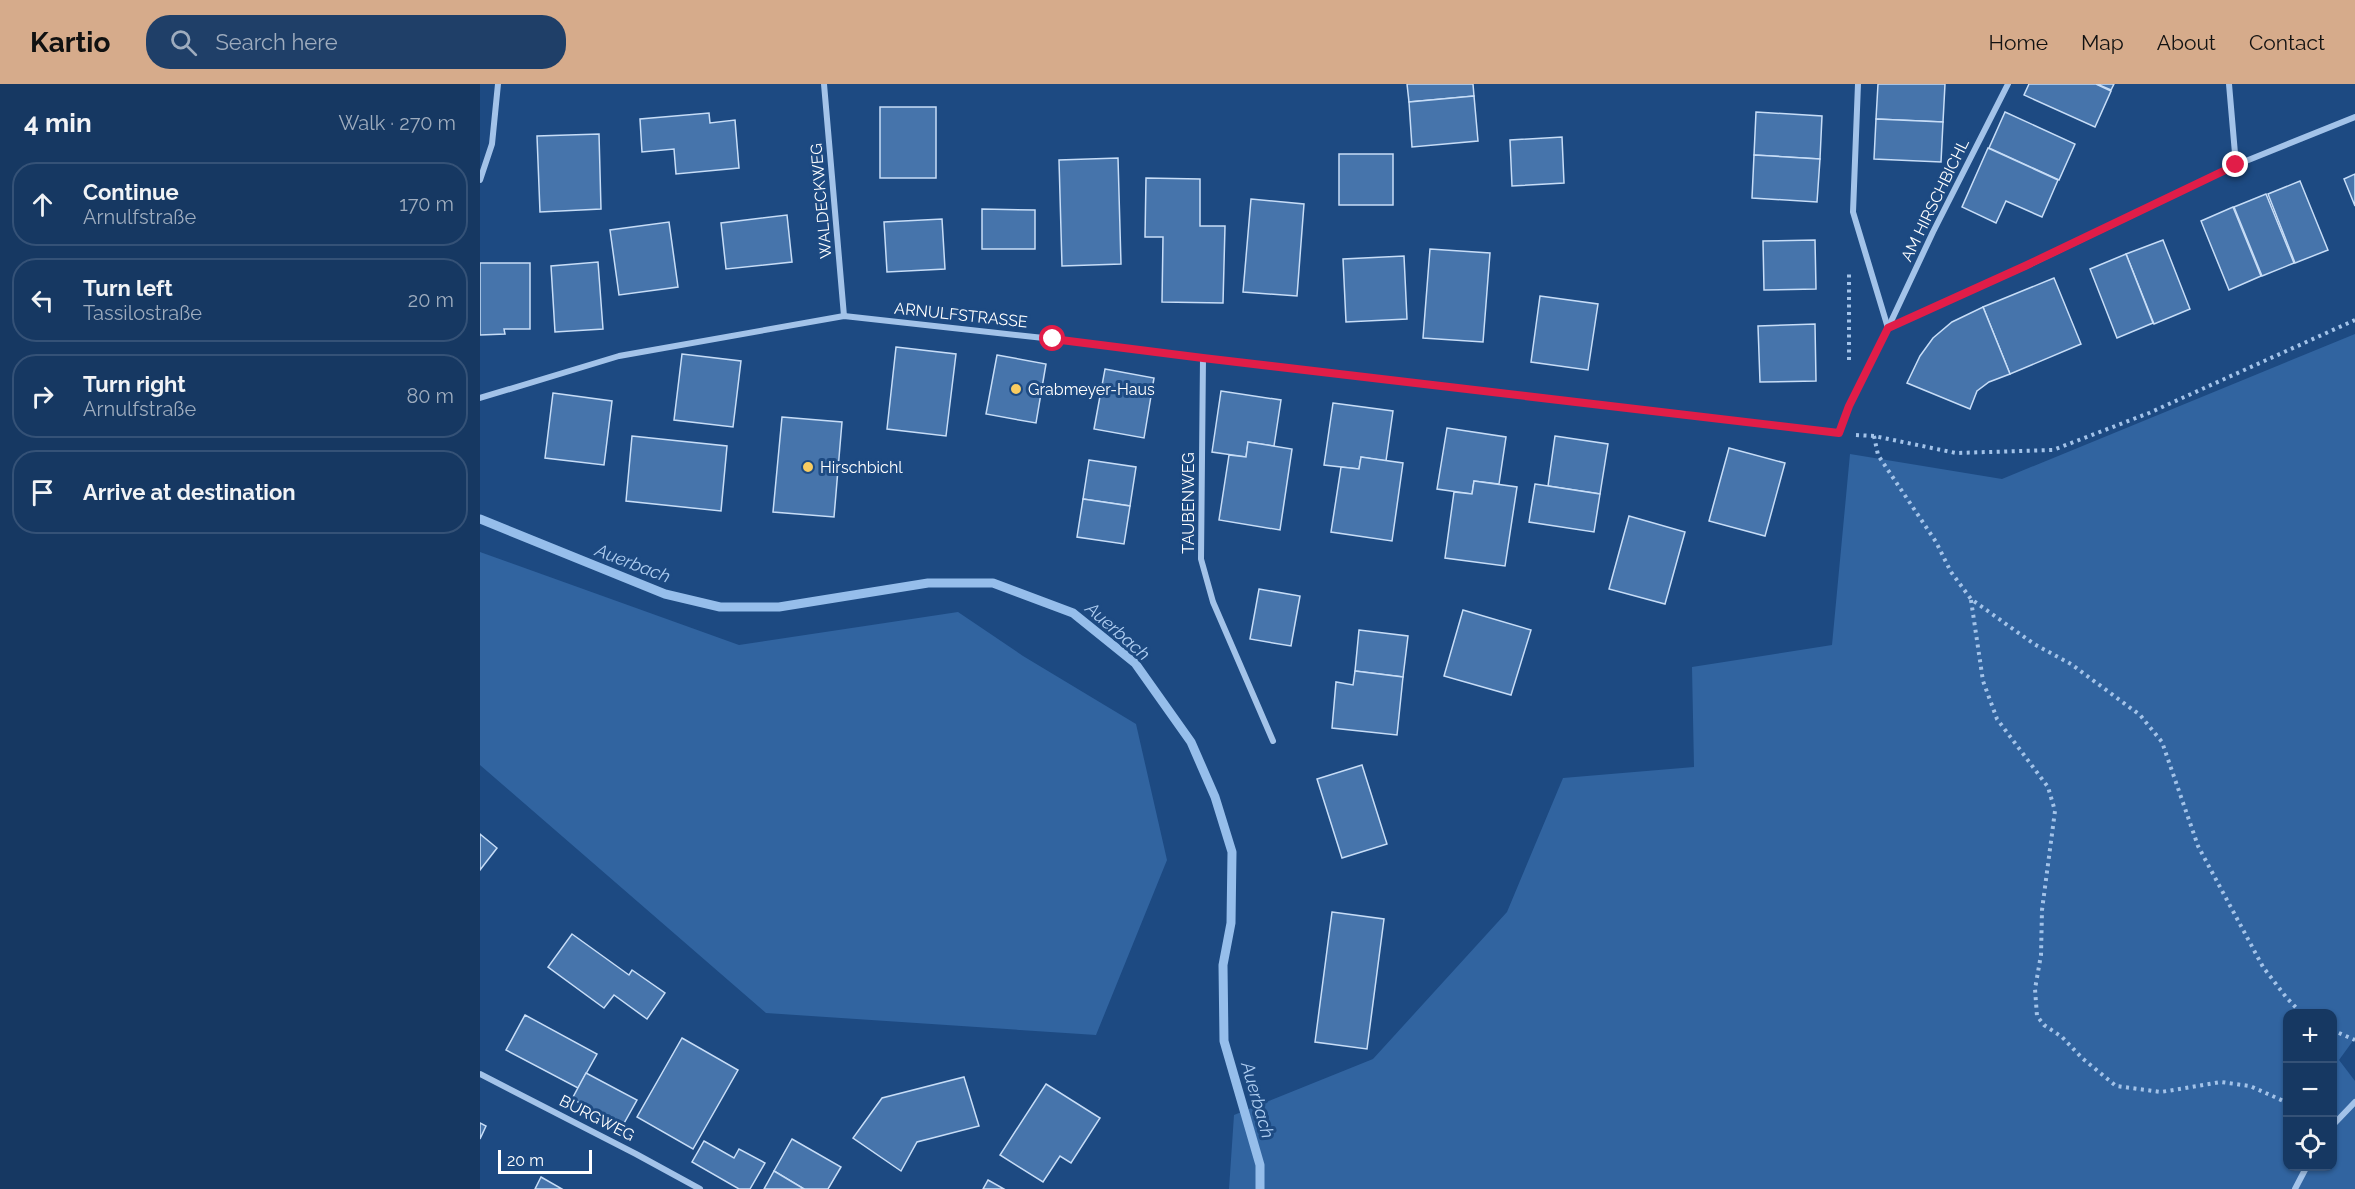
<!DOCTYPE html>
<html lang="en">
<head>
<meta charset="utf-8">
<style>
  body { margin:0; font-family:Raleway,sans-serif; background:#1f3f68; color:#f1f3f6 }
  .controls { position:absolute; right:18px; bottom:18px; display:grid; overflow:hidden; border-radius:12px; box-shadow:0 2px 4px #0004 }
  .controls button { width:54px; height:54px; display:grid; place-items:center; padding:0; border:0; border-bottom:2px solid #355277; background:#163862; color:#f1f3f6; font:30px sans-serif }
  .scale { position:absolute; left:18px; bottom:15px; width:94px; box-sizing:border-box; padding-left:6px; border:3px solid #fff; border-top:0; font-size:16px; line-height:21px; white-space:nowrap; color:#fff; -webkit-text-stroke:4px #1d4a82; paint-order:stroke }
  .stop { position:absolute; width:18px; height:18px; margin:-14px; border:4px solid #e11d48; border-radius:50%; background:#fff }
  .stop.end { background:#e11d48; border-color:#fff; box-shadow:0 2px 6px #0008 }
  .list { margin:0; padding:0; list-style:none }
  h2 { display:flex; justify-content:space-between; align-items:center; height:78px; margin:0; padding:0 24px; font-size:26px }
  h2 small { font-size:20px; font-weight:400; color:#9eacbe }
  .list li { display:grid; grid-template-columns:39px 1fr auto; gap:18px; align-items:center; box-sizing:border-box; height:84px; margin:0 12px 12px; padding:0 12px; border:2px solid #355277; border-radius:24px }
  .list b { display:block; font-size:22px; white-space:nowrap }
  .list p { margin:0; font-size:20px; white-space:nowrap; color:#9eacbe }
  .list em { font-size:20px; font-style:normal; color:#9eacbe }
  .icon { flex:none; width:33px; height:33px; fill:none; stroke:currentColor; stroke-width:2; stroke-linecap:round; stroke-linejoin:round }
  .map { position:relative; flex:none; width:1875px; height:1105px; overflow:hidden }
  header { display:flex; align-items:center; gap:36px; box-sizing:border-box; height:84px; padding:0 30px; background:#d6ab8b; color:#111 }
  header strong { font-size:28px }
  nav { display:flex; gap:33px; margin-inline-start:auto; font-size:21px }
  .search { width:420px; height:54px; background:#1f3f68; display:flex; align-items:center; gap:15px; box-sizing:border-box; padding:0 21px; border-radius:24px; color:#9eacbe; font-size:22px }
  main { display:flex }
  aside { flex:1; background:#163862 }
  .map>svg:first-child { display:block }
</style>
</head>
<body>
<header>
<strong>Kartio</strong>
<div class="search"><svg class="icon" aria-label="search" viewBox="0 0 24 24"><circle cx="10" cy="10" r="6"/><path d="M15 15l6 6"/></svg>Search here</div>
<nav><a>Home</a><a>Map</a><a>About</a><a>Contact</a></nav>
</header>
<main>
<aside>
<h2>4 min<small>Walk · 270 m</small></h2>
<ul class="list">
<li><svg class="icon" aria-label="ahead" viewBox="0 0 24 24"><path d="M12 20V5M6 11l6-6 6 6"/></svg><div><b>Continue</b><p>Arnulfstraße</p></div><em>170 m</em></li>
<li><svg class="icon" aria-label="left" viewBox="0 0 24 24"><path d="M17 20v-9H6M10 6l-5 5 5 5"/></svg><div><b>Turn left</b><p>Tassilostraße</p></div><em>20 m</em></li>
<li><svg class="icon" aria-label="right" viewBox="0 0 24 24"><path d="M7 20v-9h11M14 6l5 5-5 5"/></svg><div><b>Turn right</b><p>Arnulfstraße</p></div><em>80 m</em></li>
<li><svg class="icon" aria-label="arrive" viewBox="0 0 24 24"><path d="M6 21V4h12l-3 4 3 4H6"/></svg><div><b>Arrive at destination</b></div></li>
</ul>
</aside>
<div class="map">
<svg width="1875" height="1105" viewBox="0 0 1875 1105">
  <rect width="100%" height="100%" fill="#1d4a82"/>
  <!-- green -->
  <g fill="#3164a0" fill-rule="evenodd">
    <path d="M1875 250V954L1859 976 1875 997V1105H749L754 1031 893 975 1027 828 1083 694 1214 683 1212 583 1352 561 1370 370 1522 395ZM1808 930H1852V1082H1808Z"/>
    <path d="M0 468 259 561 478 528 543 572 656 640 687 776 616 951 286 929 0 681Z"/>
  </g>
  <g fill="none" stroke-linecap="round" stroke-linejoin="round">
    <!-- stream -->
    <path stroke="#96beeb" stroke-width="9" d="M0 435 185 510 240 523H299L448 499H513L593 529 655 579 711 658 735 713 752 768 751 839 743 881 744 957 780 1081V1105"/>
  </g>
  <!-- building -->
  <g fill="#4674ab" stroke="#c7ddf7" stroke-width="1.5">
    <path d="M927 0H993L994 12 929 18Z"/>
    <path d="M1398 0H1465L1463 38 1396 35Z"/>
    <path d="M1549 0H1616L1631 7 1615 43 1544 11Z"/>
    <path d="M1617 0H1634L1631 6Z"/>
    <path d="M994 12 998 57 932 63 929 18Z"/>
    <rect x="400" y="23" width="56" height="71"/>
    <path d="M1276 28 1342 32 1340 75 1274 71Z"/>
    <path d="M1525 28 1595 60 1579 96 1509 64Z"/>
    <path d="M229 29 230 39 255 36 259 84 196 90 194 65 162 68 160 35Z"/>
    <path d="M1396 35 1463 38 1461 78 1394 75Z"/>
    <path d="M119 50 121 125 60 128 57 52Z"/>
    <path d="M1082 53 1084 99 1032 102 1030 56Z"/>
    <path d="M1508 64 1578 96 1562 133 1526 117 1516 139 1482 123Z"/>
    <rect x="859" y="70" width="54" height="51"/>
    <path d="M1274 71 1340 75 1337 118 1272 114Z"/>
    <path d="M638 74 641 180 582 182 579 76Z"/>
    <path d="M1875 90V122L1864 95Z"/>
    <path d="M666 94 720 95V142H745L743 219 682 218 683 153H665Z"/>
    <path d="M1820 97 1848 166 1815 179 1788 110Z"/>
    <path d="M1786 110 1814 179 1782 192 1754 123Z"/>
    <path d="M771 115 824 120 817 212 763 208Z"/>
    <path d="M1753 123 1781 192 1749 206 1721 137Z"/>
    <path d="M502 125 555 126V165H502Z"/>
    <path d="M307 131 312 178 246 185 241 139Z"/>
    <path d="M462 135 465 185 407 188 404 138Z"/>
    <path d="M189 138 198 203 139 211 130 146Z"/>
    <path d="M1335 156 1336 205 1284 206 1283 157Z"/>
    <path d="M1683 156 1710 225 1674 240 1646 170Z"/>
    <path d="M950 165 1010 169 1003 258 943 254Z"/>
    <path d="M1646 170 1673 239 1637 254 1610 185Z"/>
    <path d="M924 172 927 235 866 238 863 175Z"/>
    <path d="M118 178 123 245 75 248 71 182Z"/>
    <path d="M0 179H50V245H24L25 250 0 251Z"/>
    <path d="M1574 194 1601 260 1530 290 1503 223Z"/>
    <path d="M1060 212 1118 220 1108 286 1051 278Z"/>
    <path d="M1503 223 1530 290 1509 298 1497 307 1490 325 1427 299 1440 272 1453 254 1472 238Z"/>
    <path d="M1335 240 1336 297 1280 298 1278 242Z"/>
    <path d="M416 263 476 270 466 352 407 345Z"/>
    <path d="M202 270 261 277 253 343 194 336Z"/>
    <path d="M517 271 566 280 556 339 506 330Z"/>
    <path d="M625 285 674 294 664 354 614 345Z"/>
    <path d="M741 307 801 316 794 362 768 358 766 373 732 368Z"/>
    <path d="M73 309 132 317 124 381 65 374Z"/>
    <path d="M853 319 913 327 906 377 881 373 879 385 844 381Z"/>
    <path d="M302 333 362 338 354 433 293 428Z"/>
    <path d="M967 344 1026 353 1019 400 994 397 992 410 957 405Z"/>
    <path d="M152 352 247 362 241 427 146 417Z"/>
    <path d="M1075 352 1128 360 1120 410 1068 402Z"/>
    <path d="M768 358 812 365 800 446 739 436 749 371 766 373Z"/>
    <path d="M1249 364 1305 379 1285 452 1229 437Z"/>
    <path d="M881 373 923 379 912 457 851 448 861 383 879 385Z"/>
    <path d="M609 376 656 383 650 422 603 415Z"/>
    <path d="M994 397 1037 403 1025 482 965 474 974 408 992 410Z"/>
    <path d="M1055 400 1120 410 1114 448 1049 438Z"/>
    <path d="M603 415 650 422 644 460 597 453Z"/>
    <path d="M1149 432 1205 448 1185 520 1129 505Z"/>
    <path d="M779 505 820 512 811 562 770 555Z"/>
    <path d="M983 526 1051 546 1031 611 964 592Z"/>
    <path d="M879 546 928 552 923 593 875 587Z"/>
    <path d="M875 587 923 593 917 651 852 644 856 598 873 601Z"/>
    <path d="M882 681 907 760 862 774 837 695Z"/>
    <path d="M0 750 17 764 0 786Z"/>
    <path d="M852 828 904 835 887 965 835 958Z"/>
    <path d="M92 850 149 891 152 886 185 909 167 935 134 911 124 924 68 883Z"/>
    <path d="M45 931 117 970 98 1004 26 966Z"/>
    <path d="M202 954 258 986 213 1065 157 1033Z"/>
    <path d="M106 989 157 1016 143 1041 92 1015Z"/>
    <path d="M484 993 499 1042 437 1058 421 1087 373 1054 402 1014Z"/>
    <path d="M566 1000 620 1034 591 1079 580 1072 563 1098 520 1071Z"/>
    <path d="M0 1039 6 1042 0 1055Z"/>
    <path d="M312 1055 361 1083 348 1105H324L294 1087Z"/>
    <path d="M224 1057 254 1074 259 1065 285 1079 270 1105H259L212 1078Z"/>
    <path d="M294 1087 324 1105H284Z"/>
    <path d="M61 1093 82 1105H55Z"/>
    <path d="M508 1096 524 1105H503Z"/>
  </g>
  <g fill="none" stroke-linecap="round" stroke-linejoin="round">
    <!-- path -->
    <g stroke="#a3c3e9" stroke-width="4" stroke-dasharray="3 4.5" stroke-linecap="butt">
      <path d="M1369 276V187"/>
      <path d="M1376 351 1394 352 1476 369 1573 366 1669 329 1875 236"/>
      <path d="M1394 352 1398 371 1456 458 1471 488 1491 515 1554 560 1591 580 1660 631 1682 658 1718 762 1783 883 1806 913 1822 930"/>
      <path d="M1491 516 1503 597 1517 635 1568 703 1575 727 1562 826 1561 871 1555 905 1557 932 1564 941 1582 953 1602 974 1636 1002 1681 1008 1741 998 1770 1002 1808 1019"/>
      <path d="M1852 946 1875 956"/>
    </g>
    <!-- street -->
    <g stroke="#a3c3e9" stroke-width="6">
      <path d="M344 0 364 232"/>
      <path d="M1749 0 1756 81"/>
      <path d="M0 96 12 60 18 0"/>
      <path d="M1408 244 1546 182 1756 81 1875 33"/>
      <path d="M1408 244 1453 148 1528 0"/>
      <path d="M723 274 721 475 733 518 793 657"/>
      <path d="M0 314 139 272 364 232 573 255 723 274 1359 349 1369 322 1408 244 1373 128 1378 0"/>
      <path d="M0 990 156 1070 220 1105"/>
      <path d="M1852 1042 1875 1018"/>
      <path d="M1815 1105 1827 1082"/>
    </g>
  </g>
  <g fill="none" stroke-linecap="round" stroke-linejoin="round">
    <!-- route -->
    <path stroke="#e11d48" stroke-width="8" d="M573 255 723 274 1359 349 1369 322 1408 244 1545 182 1756 81"/>
  </g>
  <!-- markers -->
  <g fill="#f9cc61" stroke="#1d4a82" stroke-width="2">
    <circle cx="536" cy="305" r="6"/>
    <circle cx="328" cy="383" r="6"/>
  </g>
  <g text-anchor="middle" dominant-baseline="central" stroke-width="6" stroke-linejoin="round" paint-order="stroke">
    <!-- street labels -->
    <g font-size="16" fill="#fff" stroke="#1d4a82">
      <text transform="translate(1455 116) rotate(-64)">AM HIRSCHBICHL</text>
      <text transform="translate(341 117) rotate(-95)">WALDECKWEG</text>
      <text transform="translate(481 231) rotate(6)">ARNULFSTRASSE</text>
      <text transform="translate(708 419) rotate(-90)">TAUBENWEG</text>
      <text transform="translate(117 1034) rotate(27)">BURGWEG</text>
    </g>
    <!-- poi labels -->
    <g font-size="16" fill="#fff" stroke="#1d4a82" text-anchor="start">
      <text x="548" y="305">Grabmeyer-Haus</text>
      <text x="340" y="383">Hirschbichl</text>
    </g>
    <!-- water labels -->
    <g font-size="18" font-style="italic" fill="#aecdf1" stroke="#1d4a82">
      <text transform="translate(153 479) rotate(21)">Auerbach</text>
      <text transform="translate(638 547) rotate(41)">Auerbach</text>
      <text transform="translate(778 1016) rotate(74)">Auerbach</text>
    </g>
  </g>
</svg>
<div class="controls">
<button>+</button>
<button>−</button>
<button><svg class="icon" aria-label="locate" viewBox="0 0 24 24"><circle cx="12" cy="12" r="6"/><path d="M12 2v4M12 18v4M2 12h4M18 12h4"/></svg></button>
</div>
<div class="scale">20 m</div>
<div class="stop" style="left:573px;top:255px"></div>
<div class="stop end" style="left:1756px;top:81px"></div>
</div>
</main>
</body>
</html>
